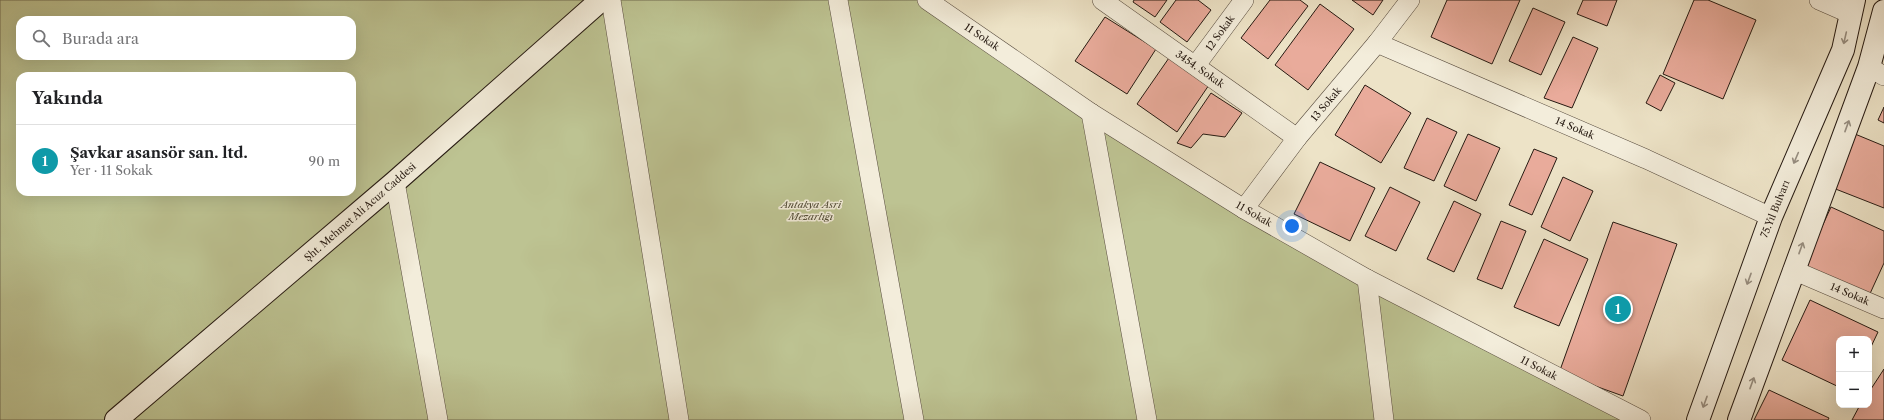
<!DOCTYPE html>
<html lang="tr">
<head>
<meta charset="utf-8">
<style>
  body { margin:0; font-family:"Libre Caslon Text",serif; background:#f6f6f6; color:#202124 }
  .controls { position:absolute; right:12px; bottom:12px; display:grid; overflow:hidden; border-radius:8px; box-shadow:0 4px 16px #0002 }
  .controls button { width:36px; height:36px; display:grid; place-items:center; padding:0; border:0; border-bottom:1px solid #e0e0e0; background:#fff; color:#202124; font:20px sans-serif }
  .you { position:absolute; left:1292px; top:226px; width:14px; height:14px; margin:-10px; border:3px solid #fff; border-radius:50%; background:#1a73e8; box-shadow:0 0 0 6px #1a73e833 }
  .badge { display:grid; place-items:center; width:26px; height:26px; border-radius:50%; background:#0f766e; color:#fff; font-size:13px; font-weight:700 }
  .pin { position:absolute; translate:-50% -50%; border:2px solid #fff; box-shadow:0 1px 4px #0006 }
  .list { margin:0; padding:0; list-style:none }
  h2 { display:flex; justify-content:space-between; align-items:center; height:52px; margin:0; padding:0 16px; font-size:17px }
  h2 small { font-size:13px; font-weight:400; color:#757577 }
  .list li { display:grid; grid-template-columns:26px 1fr auto; gap:12px; align-items:center; box-sizing:border-box; height:72px; padding:0 16px; border-top:1px solid #e0e0e0 }
  .list b { display:block; font-size:15px; white-space:nowrap }
  .list p { margin:0; font-size:13px; white-space:nowrap; color:#757577 }
  .list em { font-size:13px; font-style:normal; color:#757577 }
  .icon { flex:none; width:22px; height:22px; fill:none; stroke:currentColor; stroke-width:2; stroke-linecap:round; stroke-linejoin:round }
  .map { position:relative; flex:none; width:1884px; height:420px; overflow:hidden }
  .search { position:absolute; background:#fff; box-shadow:0 4px 16px #0002; left:16px; top:16px; width:340px; height:44px; display:flex; align-items:center; gap:10px; box-sizing:border-box; padding:0 14px; border-radius:12px; color:#757577; font-size:15px }
  .panel { position:absolute; background:#fff; box-shadow:0 4px 16px #0002; left:16px; top:72px; width:340px; height:124px; border-radius:12px }
  .map>svg:first-child { display:block }
</style>
</head>
<body>
<div class="map">
<svg width="1884" height="420" viewBox="0 0 1884 420">
  <rect width="100%" height="100%" fill="#ede3c7"/>
  <filter id="stains"><feTurbulence type="fractalNoise" baseFrequency=".005" numOctaves="4"/><feColorMatrix values="0 0 0 0 .2 0 0 0 0 .09 0 0 0 0 .02 0 0 0 .5 -.17"/></filter>
  <radialGradient id="worn" r=".72"><stop offset=".6" stop-color="#630" stop-opacity="0"/><stop offset="1" stop-color="#630" stop-opacity=".3"/></radialGradient>
  <!-- green -->
  <path fill="#bdc392" stroke="#726e52" fill-rule="evenodd" d="M0 0H923L1091 113 1621 420H0ZM20 20H352V56H20ZM20 76H352V192H20Z"/>
  <!-- building -->
  <g fill="#e9ab9b" stroke="#261a12">
    <path d="M1134 0H1167L1155 17 1133 2Z"/>
    <path d="M1176 0H1198L1211 10 1187 42 1160 22Z"/>
    <path d="M1270 0H1300L1308 6 1268 59 1241 38Z"/>
    <path d="M1352 0H1383L1373 15Z"/>
    <path d="M1447 0H1520L1492 64 1431 37Z"/>
    <path d="M1583 0H1617L1607 26 1577 14Z"/>
    <path d="M1694 0H1708L1756 20 1723 99 1663 74Z"/>
    <path d="M1320 4 1354 29 1308 90 1275 65Z"/>
    <path d="M1533 8 1565 22 1541 75 1509 61Z"/>
    <path d="M1105 17 1156 49 1127 94 1075 61Z"/>
    <path d="M1573 37 1598 48 1572 108 1544 98Z"/>
    <path d="M1171 55 1211 82 1177 132 1137 104Z"/>
    <path d="M1660 75 1675 83 1661 111 1646 103Z"/>
    <path d="M1365 85 1411 113 1381 163 1335 135Z"/>
    <path d="M1211 93 1242 113 1225 137 1203 134 1191 148 1177 143Z"/>
    <path d="M1884 107V123L1878 120Z"/>
    <path d="M1427 118 1457 132 1434 181 1404 168Z"/>
    <path d="M1468 134 1500 148 1476 201 1444 186Z"/>
    <path d="M1855 134 1884 146V208L1833 188Z"/>
    <path d="M1534 149 1557 158 1532 215 1509 205Z"/>
    <path d="M1320 162 1375 188 1350 241 1294 214Z"/>
    <path d="M1563 177 1593 191 1570 241 1541 227Z"/>
    <path d="M1390 187 1420 202 1396 251 1365 236Z"/>
    <path d="M1454 201 1481 214 1454 272 1427 259Z"/>
    <path d="M1831 207 1884 231V263L1868 298 1803 268Z"/>
    <path d="M1501 221 1526 231 1502 289 1477 279Z"/>
    <path d="M1613 222 1677 244 1623 396 1559 373Z"/>
    <path d="M1544 239 1588 259 1559 326 1514 307Z"/>
    <path d="M1810 300 1878 332 1869 351V339H1839V387L1782 360Z"/>
    <path d="M1884 369V420H1852L1860 405H1869V392Z"/>
    <path d="M1769 390 1829 418 1828 420H1754Z"/>
  </g>
  <g fill="none" stroke-linecap="round" stroke-linejoin="round">
    <defs>
      <g id="street">
        <path d="M611 0 679 420"/>
        <path d="M838 0 914 420"/>
        <path d="M927 0 1091 113 1244 209 1367 279 1641 420"/>
        <path d="M1102 0 1297 138"/>
        <path d="M1819 0 1851 14"/>
        <path d="M1377 43 1646 159 1771 217"/>
        <path d="M1196 65 1244 0"/>
        <path d="M1869 67 1884 76"/>
        <path d="M1091 113 1147 420"/>
        <path d="M395 182 438 420"/>
        <path d="M1244 209 1297 138 1377 43 1410 0"/>
        <path d="M1793 270 1884 309"/>
        <path d="M1367 279 1384 420"/>
      </g>
      <g id="secondary">
        <path d="M116 420 395 182 601 0"/>
        <path d="M1698 420 1771 217 1843 50 1854 0"/>
        <path d="M1739 420 1869 67 1884 11"/>
      </g>
    </defs>
    <!-- street casing -->
    <use href="#street" stroke="#584c3f" stroke-width="20"/>
    <!-- secondary casing -->
    <use href="#secondary" stroke="#261a12" stroke-width="24"/>
    <!-- street -->
    <use href="#street" stroke="#f3eddb" stroke-width="19"/>
    <!-- secondary -->
    <use href="#secondary" stroke="#f3eddb" stroke-width="22"/>
  </g>
  <!-- one-way arrows -->
  <defs><path id="oneway-shaft" d="M-6 0H5M1.5-3L5.5 0L1.5 3" fill="none" stroke-width="1.6" stroke-linecap="round" stroke-linejoin="round"/></defs>
  <g stroke="#978e81">
    <use href="#oneway-shaft" transform="translate(1845 38) rotate(103)"/>
    <use href="#oneway-shaft" transform="translate(1847 126) rotate(-70)"/>
    <use href="#oneway-shaft" transform="translate(1796 158) rotate(113)"/>
    <use href="#oneway-shaft" transform="translate(1801 248) rotate(-70)"/>
    <use href="#oneway-shaft" transform="translate(1749 279) rotate(110)"/>
    <use href="#oneway-shaft" transform="translate(1752 383) rotate(-70)"/>
    <use href="#oneway-shaft" transform="translate(1705 402) rotate(110)"/>
  </g>
  <g text-anchor="middle" dominant-baseline="central" stroke-width="3" stroke-linejoin="round" paint-order="stroke">
    <!-- street labels -->
    <g font-size="10" fill="#261a12" stroke="#f3eddb">
      <text transform="translate(1220 33) rotate(-54)">12 Sokak</text>
      <text transform="translate(982 37) rotate(34)">11 Sokak</text>
      <text transform="translate(1200 69) rotate(35)">3454. Sokak</text>
      <text transform="translate(1326 104) rotate(-50)">13 Sokak</text>
      <text transform="translate(1575 128) rotate(23)">14 Sokak</text>
      <text transform="translate(1775 209) rotate(-68)">75.Yıl Bulvarı</text>
      <text transform="translate(360 212) rotate(-41)">Şht. Mehmet Ali Acuz Caddesi</text>
      <text transform="translate(1254 214) rotate(30)">11 Sokak</text>
      <text transform="translate(1850 294) rotate(23)">14 Sokak</text>
      <text transform="translate(1539 368) rotate(27)">11 Sokak</text>
    </g>
    <!-- park labels -->
    <g font-size="10" font-style="italic" fill="#534d38" stroke="#f3eddb">
      <text x="811" y="204">Antakya Asri<tspan x="811" dy="12">Mezarlığı</tspan></text>
    </g>
  </g>
  <rect width="100%" height="100%" filter="url(#stains)"/>
  <rect width="100%" height="100%" fill="url(#worn)"/>
</svg>
<div class="controls">
<button>+</button>
<button>−</button>
</div>
<div class="you"></div>
<div class="pin badge" style="left:1618px;top:309px;background:#0f9aa8">1</div>
<div class="search"><svg class="icon" aria-label="search" viewBox="0 0 24 24"><circle cx="10" cy="10" r="6"/><path d="M15 15l6 6"/></svg>Burada ara</div>
<section class="panel">
<h2>Yakında<small></small></h2>
<ul class="list">
<li><span class="badge" style="background:#0f9aa8">1</span><div><b>Şavkar asansör san. ltd.</b><p>Yer · 11 Sokak</p></div><em>90 m</em></li>
</ul>
</section>
</div>
</body>
</html>
